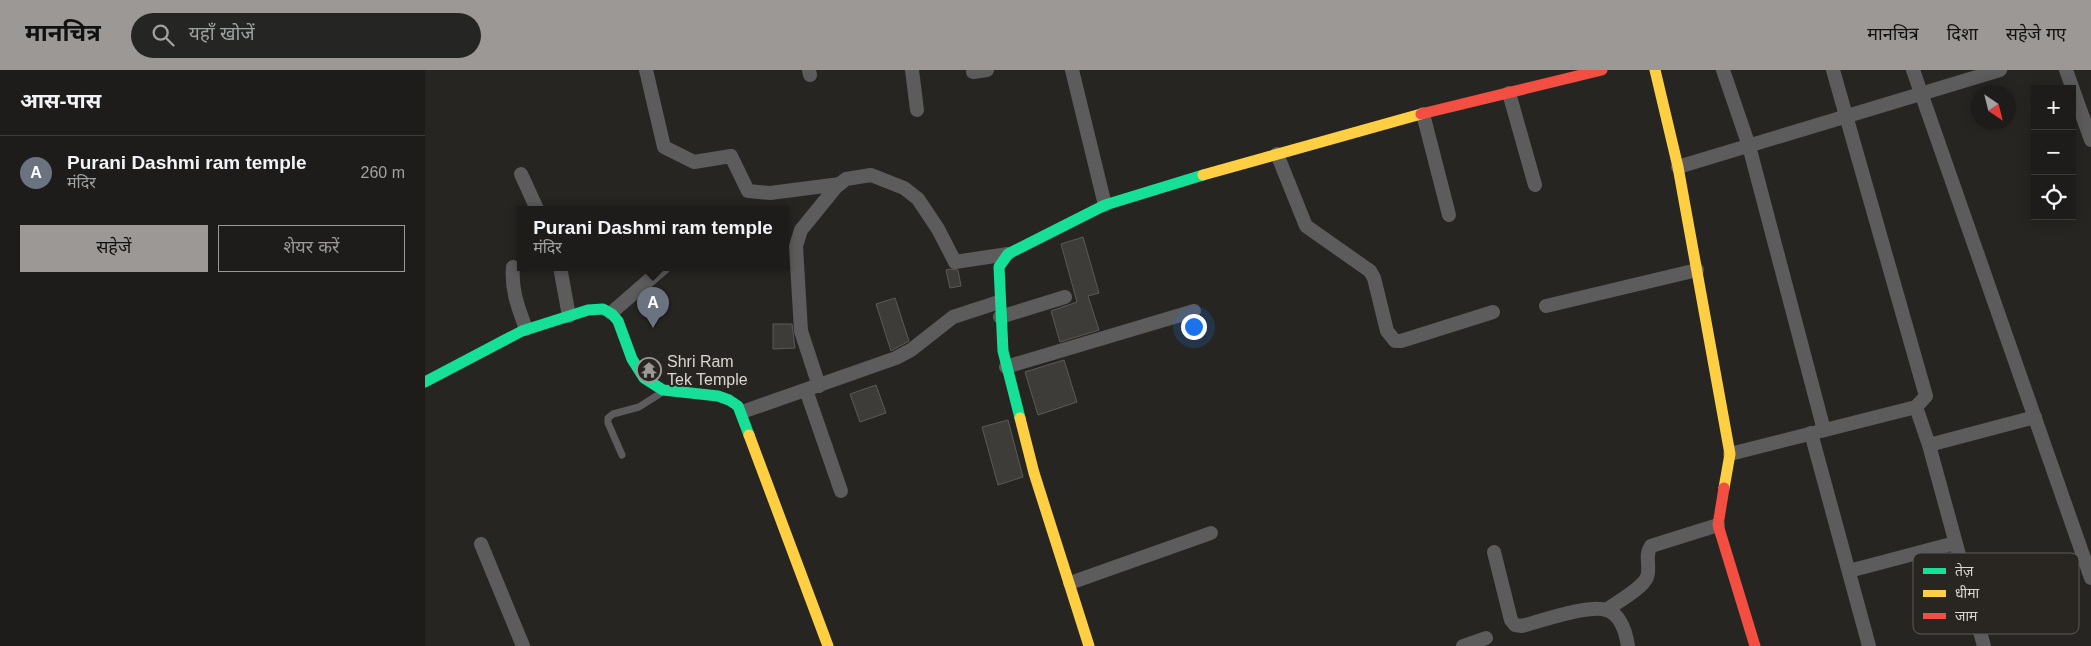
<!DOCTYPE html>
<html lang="hi">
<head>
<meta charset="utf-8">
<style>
  body { margin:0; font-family:Arial,"Noto Sans Devanagari",sans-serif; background:#252523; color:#f1f3f6 }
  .controls { position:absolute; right:15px; top:15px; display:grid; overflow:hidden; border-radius:0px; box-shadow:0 2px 12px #0003 }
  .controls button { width:45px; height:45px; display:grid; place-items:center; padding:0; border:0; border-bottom:1px solid #3b3a39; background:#1d1c1a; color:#f1f3f6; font:25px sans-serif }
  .compass { position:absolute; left:1546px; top:15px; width:45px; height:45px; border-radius:50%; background:#1d1c1a; box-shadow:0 2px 12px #0003; rotate:145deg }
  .you { position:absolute; left:768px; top:256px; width:18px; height:18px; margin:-12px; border:4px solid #fff; border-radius:50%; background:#1a73e8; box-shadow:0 0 0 8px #1a73e833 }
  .badge { display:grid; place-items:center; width:32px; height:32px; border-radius:50%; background:#9b9895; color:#fff; font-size:16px; font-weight:700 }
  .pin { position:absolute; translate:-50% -41px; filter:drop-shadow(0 1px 2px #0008) }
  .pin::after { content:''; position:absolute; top:26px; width:18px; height:15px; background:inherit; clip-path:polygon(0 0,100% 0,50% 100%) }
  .popup { position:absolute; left:92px; top:136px; width:272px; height:65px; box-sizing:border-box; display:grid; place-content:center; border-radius:0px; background:#1d1c1a; filter:drop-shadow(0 1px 4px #0005); font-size:16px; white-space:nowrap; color:#a0a1a2 }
  .popup b { font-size:19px; color:#f1f3f6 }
  .popup::after { content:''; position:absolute; left:50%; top:100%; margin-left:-10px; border:10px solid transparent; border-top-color:#1d1c1a }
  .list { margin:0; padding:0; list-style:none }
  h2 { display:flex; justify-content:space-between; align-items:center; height:65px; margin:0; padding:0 20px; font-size:21px }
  h2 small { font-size:16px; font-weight:400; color:#a0a1a2 }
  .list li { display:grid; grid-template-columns:32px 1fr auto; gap:15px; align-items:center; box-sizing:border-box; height:75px; padding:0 20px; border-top:1px solid #3b3a39 }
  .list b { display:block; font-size:19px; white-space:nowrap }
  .list p { margin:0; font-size:16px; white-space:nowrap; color:#a0a1a2 }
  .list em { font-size:16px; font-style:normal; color:#a0a1a2 }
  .actions { display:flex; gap:10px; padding:15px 20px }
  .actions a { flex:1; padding:11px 0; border:1px solid #9b9895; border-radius:0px; text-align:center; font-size:18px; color:#9b9895 }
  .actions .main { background:#9b9895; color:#111 }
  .icon { flex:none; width:28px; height:28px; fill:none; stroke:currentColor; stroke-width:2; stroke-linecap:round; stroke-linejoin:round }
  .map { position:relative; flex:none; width:1666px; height:576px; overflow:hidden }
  header { display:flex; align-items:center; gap:30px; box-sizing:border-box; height:70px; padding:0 25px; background:#9b9895; color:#111 }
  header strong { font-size:24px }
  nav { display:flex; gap:28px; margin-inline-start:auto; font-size:18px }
  .search { width:350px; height:45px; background:#252523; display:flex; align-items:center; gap:12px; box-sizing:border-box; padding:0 18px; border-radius:28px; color:#a0a1a2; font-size:19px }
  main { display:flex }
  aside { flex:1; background:#1d1c1a }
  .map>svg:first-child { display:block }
</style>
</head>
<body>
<header>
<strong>मानचित्र</strong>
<div class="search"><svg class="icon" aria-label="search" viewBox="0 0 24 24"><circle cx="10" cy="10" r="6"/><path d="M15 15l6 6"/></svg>यहाँ खोजें</div>
<nav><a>मानचित्र</a><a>दिशा</a><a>सहेजे गए</a></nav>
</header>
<main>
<aside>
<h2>आस-पास<small></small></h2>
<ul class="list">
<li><span class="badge" style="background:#6b7280">A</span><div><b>Purani Dashmi ram temple</b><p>मंदिर</p></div><em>260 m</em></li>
</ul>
<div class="actions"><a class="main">सहेजें</a><a>शेयर करें</a></div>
</aside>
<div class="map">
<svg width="1666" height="576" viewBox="0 0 1666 576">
  <rect width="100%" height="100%" fill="#272522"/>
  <!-- building -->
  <g fill="#3d3c39" stroke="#5c5a57">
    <path d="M658 167 674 223 663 226 674 260 635 272 626 241 652 232 636 174Z"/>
    <path d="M525 199 533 200 536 216 525 218 521 200Z"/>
    <path d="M470 228 484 271 466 281 451 234Z"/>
    <path d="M348 254H367L370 278 348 279Z"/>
    <path d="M639 290 652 332 613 345 600 302Z"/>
    <path d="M451 315 461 343 435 352 425 324Z"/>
    <path d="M583 350 598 407 573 415 557 357Z"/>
  </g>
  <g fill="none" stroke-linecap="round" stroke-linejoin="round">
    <!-- lane -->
    <path stroke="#5d5c5d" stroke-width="7" d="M197 385 183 353V348L188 344 214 337 236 323"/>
    <!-- street -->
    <g stroke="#5d5c5d" stroke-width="14">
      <path d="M221 0 239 77 269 92 306 86 323 121 345 123 415 114"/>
      <path d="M384 0 385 5"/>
      <path d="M487 0 492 40"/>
      <path d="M647 0 680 135"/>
      <path d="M1298 0 1324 76 1399 360"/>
      <path d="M1488 0 1666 508"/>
      <path d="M1641 0 1666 70"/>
      <path d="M548 2 562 0"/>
      <path d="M1084 23 1110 115"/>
      <path d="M998 44 1024 145"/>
      <path d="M852 84 881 156 945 201 949 208 962 261 970 271H976L1068 242"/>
      <path d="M1253 97 1575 0"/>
      <path d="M96 104 112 139"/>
      <path d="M88 197C86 220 93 237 101 259"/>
      <path d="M135 197 144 246"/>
      <path d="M1121 236 1272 200"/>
      <path d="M186 243 239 197"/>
      <path d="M575 247 640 227"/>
      <path d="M581 297 769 241"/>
      <path d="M394 316 376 261 371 176 376 160 411 117 421 109 446 105 479 118 493 129 513 159 530 192 583 184"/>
      <path d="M381 320 416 421"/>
      <path d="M1491 337 1504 375"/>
      <path d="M317 342 471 288 486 280 528 247 574 232"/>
      <path d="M1386 363 1444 576"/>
      <path d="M1305 384 1491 337 1501 326 1408 0"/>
      <path d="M56 474 98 576"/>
      <path d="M1069 482 1086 550 1090 555 1097 556C1116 551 1164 534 1182 540 1196 545 1201 563 1203 576"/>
      <path d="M1424 501 1530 473"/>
      <path d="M645 513 786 463"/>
      <path d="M1181 540C1191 533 1218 518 1222 507 1226 496 1219 486 1226 476L1293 455"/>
      <path d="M1038 576 1061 568"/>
      <path d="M1559 576 1504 375 1610 347"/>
    </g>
    <!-- fast -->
    <g stroke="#16e098" stroke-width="11">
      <path d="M0 312 97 261 163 240 178 239 187 244 193 251 207 289 219 308 238 320 293 326 304 330 313 336 324 365"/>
      <path d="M595 348 578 281 574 197 583 184 680 135 778 105"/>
    </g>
    <!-- slow -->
    <g stroke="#ffcf43" stroke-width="11">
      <path d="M1230 0 1253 97 1305 384 1299 418"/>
      <path d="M778 105 996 44"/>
      <path d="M595 348 609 403 664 576"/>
      <path d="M324 365 403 576"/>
    </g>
    <!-- jam -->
    <g stroke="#f24e42" stroke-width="11">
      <path d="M996 44 1177 0"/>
      <path d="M1299 418 1293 455 1330 576"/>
    </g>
  </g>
  <!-- icons -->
  <defs>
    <symbol id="temple-ring" viewBox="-11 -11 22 22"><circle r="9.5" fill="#292520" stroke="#9b9895" stroke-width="1.5"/><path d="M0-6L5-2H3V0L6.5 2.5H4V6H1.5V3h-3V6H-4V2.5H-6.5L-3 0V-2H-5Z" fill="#9b9895"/></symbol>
  </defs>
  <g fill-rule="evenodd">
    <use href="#temple-ring" x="210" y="286" width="28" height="28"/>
  </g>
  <g text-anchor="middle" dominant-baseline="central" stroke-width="4" stroke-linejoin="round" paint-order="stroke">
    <!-- poi labels -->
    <g font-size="16" fill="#d9d6d3" stroke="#292520" text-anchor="start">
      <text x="242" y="291">Shri Ram<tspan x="242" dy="18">Tek Temple</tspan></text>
    </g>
  </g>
  <!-- legend -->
  <rect x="1488" y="483" width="166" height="81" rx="8" fill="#292520" stroke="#5e5a56" stroke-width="1"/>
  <rect x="1498" y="498" width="23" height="6" fill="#16e098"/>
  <rect x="1498" y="520" width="23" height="7" fill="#ffcf43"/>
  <rect x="1498" y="543" width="23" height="6" fill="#f24e42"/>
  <g font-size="14" fill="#d9d6d3">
    <text x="1530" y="506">तेज़</text>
    <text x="1530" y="528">धीमा</text>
    <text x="1530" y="551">जाम</text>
  </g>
</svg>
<div class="controls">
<button>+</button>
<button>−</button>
<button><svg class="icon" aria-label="locate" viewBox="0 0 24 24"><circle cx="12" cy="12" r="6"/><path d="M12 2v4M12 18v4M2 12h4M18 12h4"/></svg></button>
</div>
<svg class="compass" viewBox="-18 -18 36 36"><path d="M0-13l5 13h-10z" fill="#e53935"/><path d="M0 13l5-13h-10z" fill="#a0a1a2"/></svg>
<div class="you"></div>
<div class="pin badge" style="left:228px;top:258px;background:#6b7280">A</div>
<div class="popup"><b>Purani Dashmi ram temple</b>मंदिर</div>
</div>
</main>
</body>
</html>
